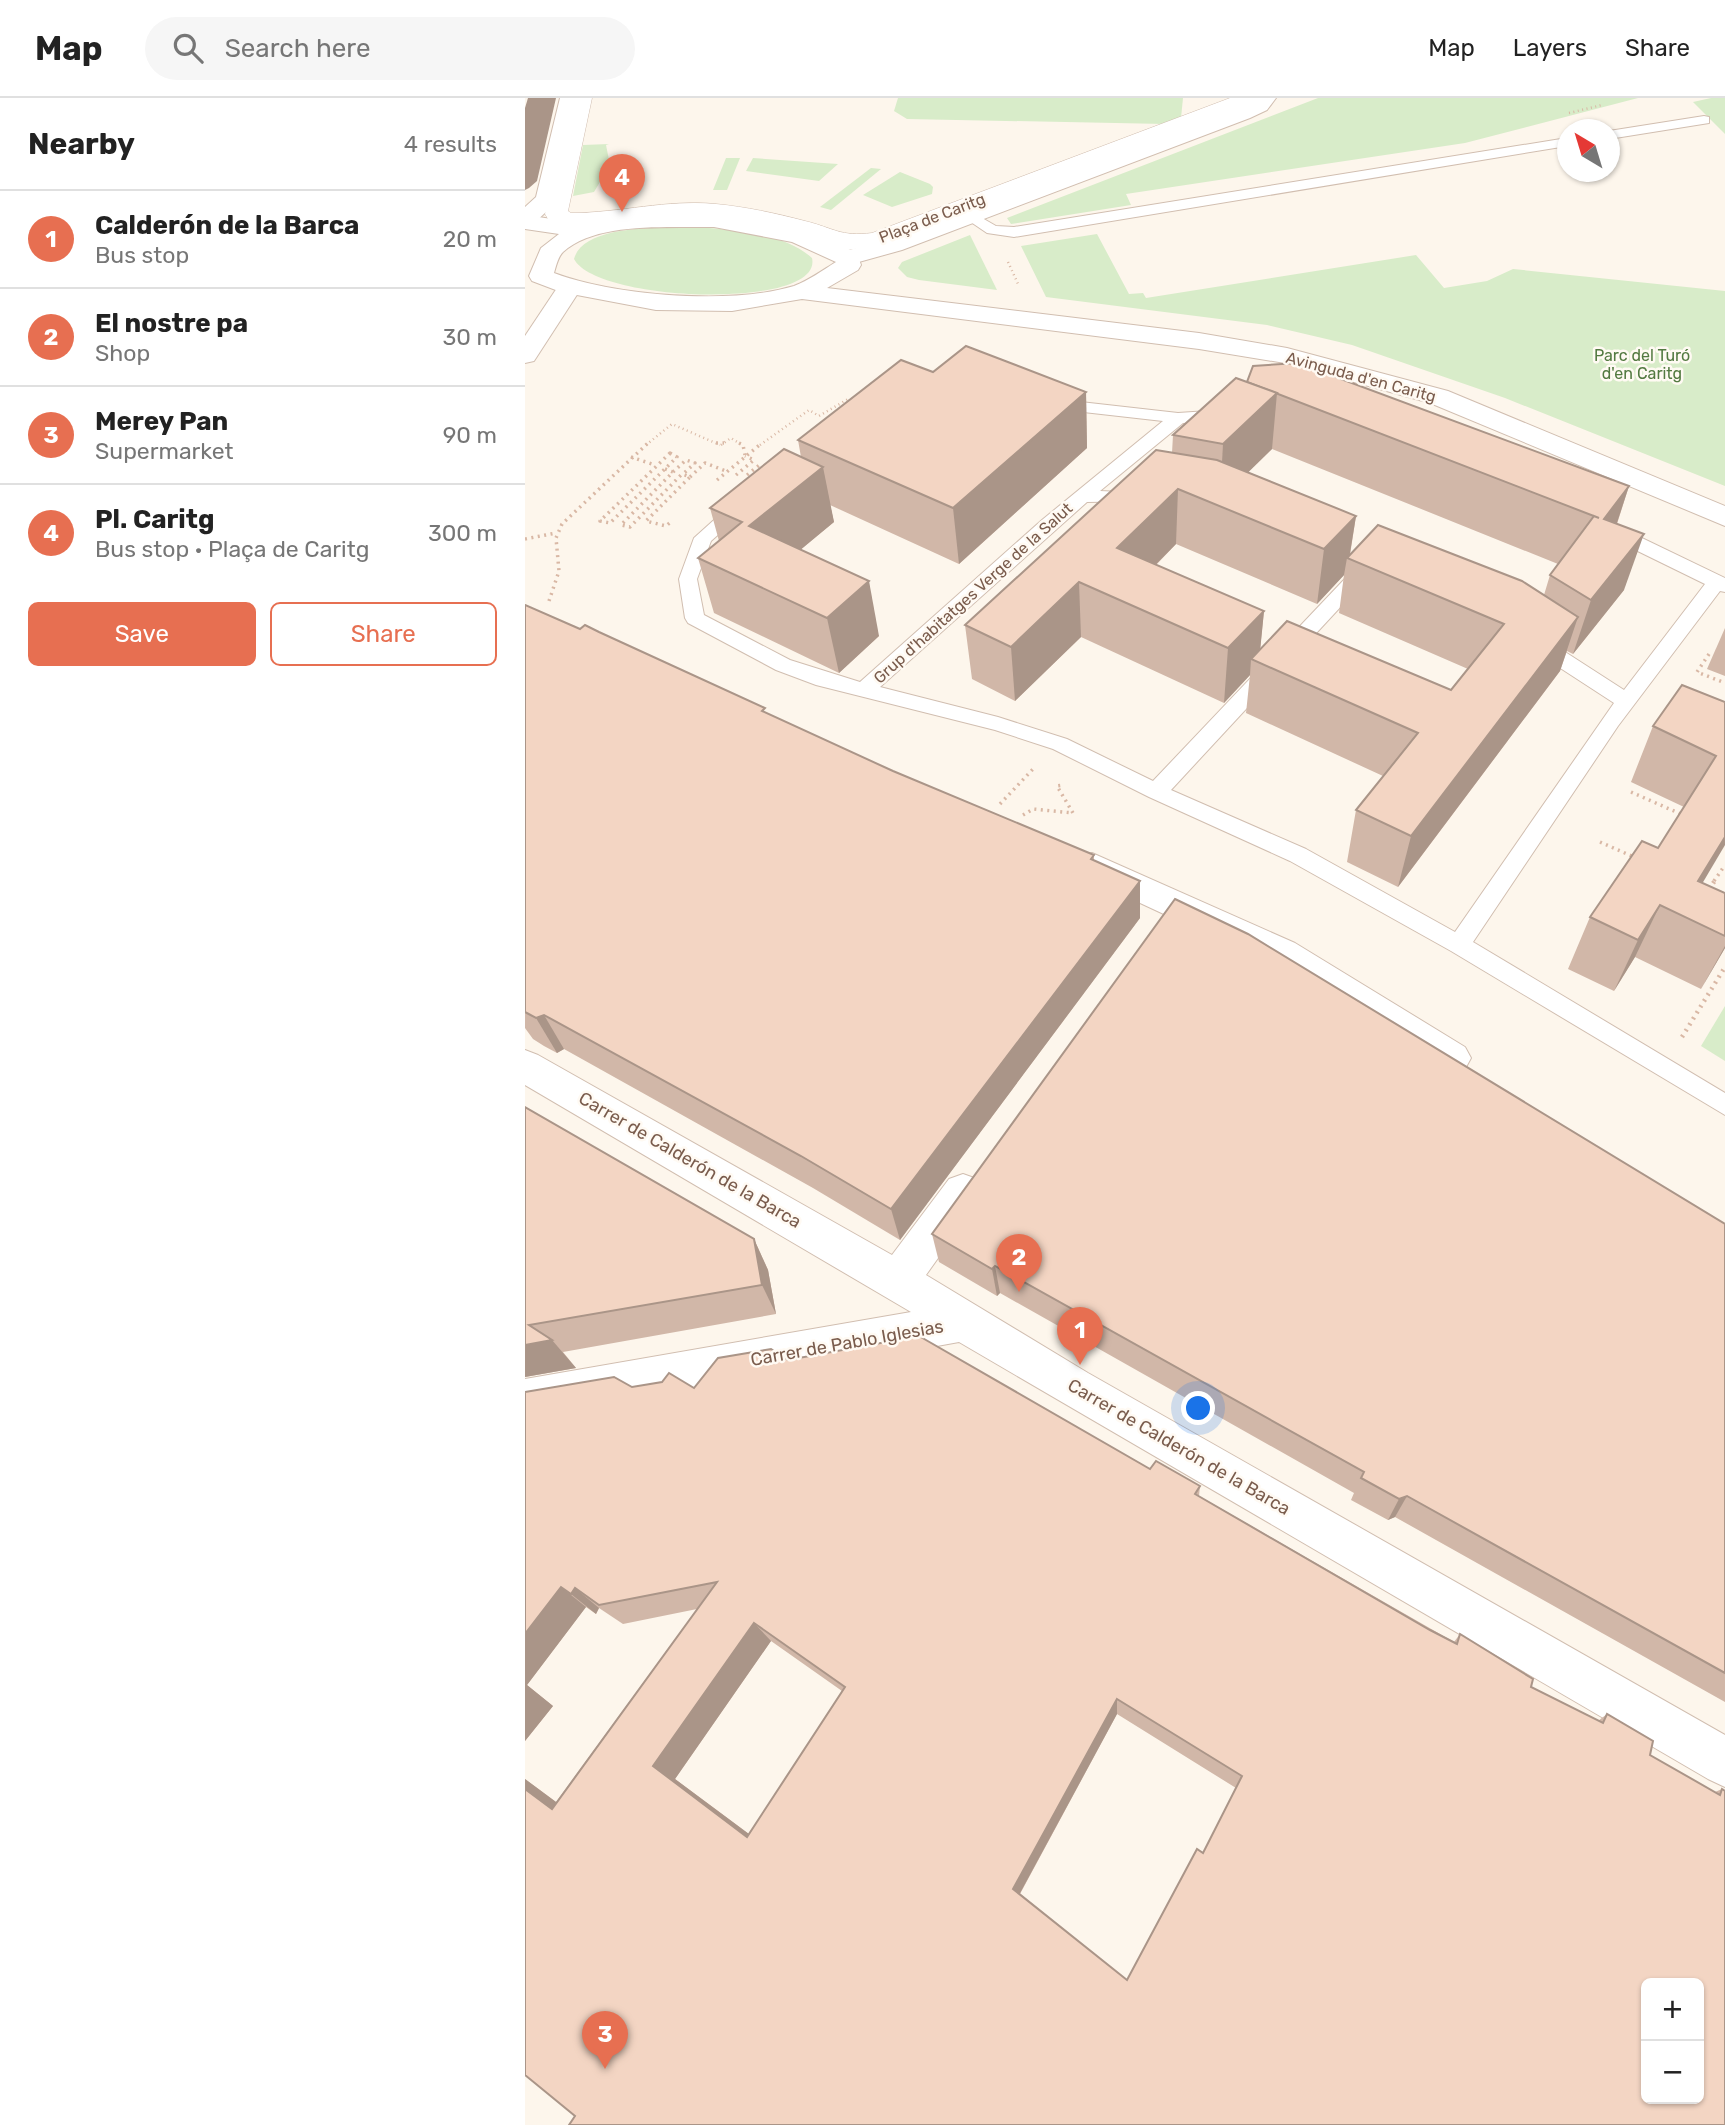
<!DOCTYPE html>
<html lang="en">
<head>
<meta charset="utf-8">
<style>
  body { margin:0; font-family:Rubik,sans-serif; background:#f6f6f6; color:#222 }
  .controls { position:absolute; right:21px; bottom:21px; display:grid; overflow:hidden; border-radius:10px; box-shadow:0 2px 5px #0004 }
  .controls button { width:63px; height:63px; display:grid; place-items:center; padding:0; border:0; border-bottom:2px solid #e0e0e0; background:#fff; color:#222; font:35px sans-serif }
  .compass { position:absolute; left:1032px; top:21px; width:63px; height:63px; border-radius:50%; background:#fff; box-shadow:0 2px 5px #0004; rotate:322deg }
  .you { position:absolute; left:674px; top:1311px; width:24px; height:24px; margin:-18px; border:5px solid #fff; border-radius:50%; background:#1a73e8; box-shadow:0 0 0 10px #1a73e833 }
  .badge { display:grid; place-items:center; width:46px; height:46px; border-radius:50%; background:#e76f51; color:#fff; font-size:23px; font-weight:700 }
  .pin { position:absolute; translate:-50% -58px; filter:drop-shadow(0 2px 4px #0008) }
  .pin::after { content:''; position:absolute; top:37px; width:24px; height:21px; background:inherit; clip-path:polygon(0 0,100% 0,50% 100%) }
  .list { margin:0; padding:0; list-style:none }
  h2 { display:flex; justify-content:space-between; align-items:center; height:91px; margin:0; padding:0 28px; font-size:30px }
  h2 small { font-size:23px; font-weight:400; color:#767676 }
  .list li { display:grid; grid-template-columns:46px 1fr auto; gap:21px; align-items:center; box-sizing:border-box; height:98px; padding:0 28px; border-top:2px solid #e0e0e0 }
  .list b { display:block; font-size:26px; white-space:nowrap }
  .list p { margin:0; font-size:23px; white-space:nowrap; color:#767676 }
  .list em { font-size:23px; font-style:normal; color:#767676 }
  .actions { display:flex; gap:14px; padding:21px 28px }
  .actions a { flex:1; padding:16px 0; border:2px solid #e76f51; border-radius:10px; text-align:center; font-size:24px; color:#e76f51 }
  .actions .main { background:#e76f51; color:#fff }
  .icon { flex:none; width:38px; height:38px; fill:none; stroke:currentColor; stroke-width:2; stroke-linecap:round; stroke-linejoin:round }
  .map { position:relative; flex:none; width:1200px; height:2027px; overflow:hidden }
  header { display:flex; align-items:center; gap:42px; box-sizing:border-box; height:98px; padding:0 35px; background:#fff; border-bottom:2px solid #e0e0e0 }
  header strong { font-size:33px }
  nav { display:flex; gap:38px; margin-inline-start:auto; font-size:24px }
  .search { width:490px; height:63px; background:#f6f6f6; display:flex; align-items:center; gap:18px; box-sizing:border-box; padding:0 24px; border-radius:38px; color:#767676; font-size:26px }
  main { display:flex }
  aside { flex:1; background:#fff }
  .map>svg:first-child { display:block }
</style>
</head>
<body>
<header>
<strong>Map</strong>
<div class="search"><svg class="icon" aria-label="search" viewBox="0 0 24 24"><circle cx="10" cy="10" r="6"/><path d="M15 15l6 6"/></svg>Search here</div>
<nav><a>Map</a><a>Layers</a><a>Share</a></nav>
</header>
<main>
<aside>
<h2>Nearby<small>4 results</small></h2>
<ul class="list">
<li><span class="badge">1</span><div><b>Calderón de la Barca</b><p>Bus stop</p></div><em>20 m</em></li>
<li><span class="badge">2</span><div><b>El nostre pa</b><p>Shop</p></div><em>30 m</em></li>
<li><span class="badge">3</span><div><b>Merey Pan</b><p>Supermarket</p></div><em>90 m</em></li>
<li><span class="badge">4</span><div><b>Pl. Caritg</b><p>Bus stop · Plaça de Caritg</p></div><em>300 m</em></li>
</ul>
<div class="actions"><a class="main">Save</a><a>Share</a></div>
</aside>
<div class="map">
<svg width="1200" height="2027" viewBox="0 0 1200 2027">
  <rect width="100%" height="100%" fill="#fdf6ec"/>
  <!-- green -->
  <g fill="#d8ecc9">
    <path d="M373 0H658L656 20 640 26 382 21 369 13Z"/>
    <path d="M793 0H1113L940 45 601 96 606 107 486 126 482 120Z"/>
    <path d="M1186 0H1200V36L1168 4Z"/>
    <path d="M84 46 81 47 85 67 69 94 48 98 58 47Z"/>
    <path d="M201 60H215L202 92H188Z"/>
    <path d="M228 60 313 66 294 83 221 73Z"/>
    <path d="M346 70 356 71 306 112 295 109Z"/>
    <path d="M375 74 405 86 408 89 407 96 367 109 338 97Z"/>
    <path d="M184 130C217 133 261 136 287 160 299 212 72 205 49 161 59 123 152 130 184 130Z"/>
    <path d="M572 136 604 196 618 195 621 200 891 157 919 190 962 183 988 171 1200 193V388L980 300 827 247 742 227 521 199 496 148Z"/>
    <path d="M445 137 472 192 394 182 382 179 373 170 377 164Z"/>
    <path d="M1200 908V963L1176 948Z"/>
  </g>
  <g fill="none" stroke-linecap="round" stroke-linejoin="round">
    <defs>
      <g id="service">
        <path d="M1179 18 1184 19V25L1084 41V33Z"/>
        <path d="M1042 40V48L489 139 462 135 437 118 445 113 471 128 489 129Z"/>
        <path d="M529 301 653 315 698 312 707 317 698 322 658 325 575 393 618 395 621 399 618 403 562 404 355 589 473 619 542 641 628 683 832 468H846L848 472 846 476 646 692 781 751 930 834 1089 605 1006 551 1003 546 1006 541H1020L1099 592 1180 486 1080 437 1078 433 1080 429H1094L1200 480V494L1195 493 1093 628 948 844 1200 995V1017L926 853 765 763 624 699 528 651 470 632 291 587 251 572 163 525 160 520 154 481 169 440 210 403H222L225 407 222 411 186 443 172 481 179 517 265 562 335 584 517 422 638 323 523 310 520 306 523 302Z"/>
      </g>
      <path id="pedestrian" d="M47 0H67L43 113 46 115C94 115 143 101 191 106 221 109 250 115 280 123 309 130 315 139 347 135L705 0H734L731 4 359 147 322 152 233 125 187 119 112 122 42 129 23 121 20 116Z"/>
      <g id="minor">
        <path d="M35 0H57L34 102 8 126 0 128V109L11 99Z"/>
        <path d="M728 0H751L742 12 725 20 377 152 323 167 314 165 311 160 314 155 359 142 709 10Z"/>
        <path d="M45 182 54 184 57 189 9 263 0 265V238L36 184Z"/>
        <path d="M567 755 770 845 940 949 946 960 940 971 927 976 914 971 744 865 555 777 550 768 555 759Z"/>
        <path d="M0 952 13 957 367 1157 424 1081 438 1076 452 1081 458 1093 452 1105 401 1177 563 1275 1200 1637V1689L1183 1681 434 1244 0 1323V1281L386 1214 0 987Z"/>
      </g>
      <path id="tertiary" d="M189 115 284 133 332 155 336 167 333 172 302 190 674 235 762 250 923 293 1200 408V428L905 305 760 265 674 251 277 201 207 213 131 212 36 194 7 183 4 178 16 150 34 136 0 131V117L60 126 106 117ZM189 129 267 144 311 164C298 172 283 183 269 188 206 207 91 198 29 175 31 168 33 159 38 154 72 123 146 130 189 129Z"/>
    </defs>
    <!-- service casing -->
    <use href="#service" stroke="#d1beb0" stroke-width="2"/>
    <!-- pedestrian casing -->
    <use href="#pedestrian" stroke="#d1beb0" stroke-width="1"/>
    <!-- minor casing -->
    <use href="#minor" stroke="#d1beb0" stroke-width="2"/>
    <!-- tertiary casing -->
    <use href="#tertiary" stroke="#d1beb0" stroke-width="2"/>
    <!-- path-far2 -->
    <g stroke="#d9b8a5" stroke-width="2.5" stroke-dasharray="1 3.5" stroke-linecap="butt">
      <path d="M1044 15 1077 7"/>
      <path d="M483 164 494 188"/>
      <path d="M121 347 147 326 195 347"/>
      <path d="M196 347 206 340 217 347"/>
      <path d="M235 347 284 312 294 318 323 301"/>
    </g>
    <!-- path-far1 -->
    <g stroke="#d9b8a5" stroke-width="3.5" stroke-dasharray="2 4.5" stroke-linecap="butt">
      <path d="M191 345H199"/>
      <path d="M214 345 218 347 220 357"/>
      <path d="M145 355 152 359 85 425 75 423Z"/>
      <path d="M106 359 130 367"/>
      <path d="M140 371 148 374 96 427 105 429 157 376 165 379 121 423 141 428 147 423"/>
      <path d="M148 374 161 362 170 365 158 376"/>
      <path d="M211 377 229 362 220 358"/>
      <path d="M222 377 237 365"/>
      <path d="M165 379 180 365 201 373"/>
      <path d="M192 382 237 345"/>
      <path d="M0 441 31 435"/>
      <path d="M24 503 34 473 31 440 37 426 123 345"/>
      <path d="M1184 556 1172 574 1200 585"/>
      <path d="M1106 694 1158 717"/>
      <path d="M475 706 509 670"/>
      <path d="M498 717 508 711 548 715 532 688 539 687"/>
      <path d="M1075 744 1109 759"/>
      <path d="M1189 783 1200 767"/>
    </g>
    <!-- path -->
    <g stroke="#d9b8a5" stroke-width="4.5" stroke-dasharray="2 5" stroke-linecap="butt">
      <path d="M1184 791 1191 781"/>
      <path d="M1157 939 1200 869"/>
    </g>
    <!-- service -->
    <use href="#service" fill="#fff" fill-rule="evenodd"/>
    <!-- pedestrian -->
    <use href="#pedestrian" fill="#fff" fill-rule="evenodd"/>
    <!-- minor -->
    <use href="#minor" fill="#fff" fill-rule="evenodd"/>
    <!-- tertiary -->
    <use href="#tertiary" fill="#fff" fill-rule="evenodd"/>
  </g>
  <!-- wall -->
  <g fill="#d1b7a8" fill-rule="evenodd">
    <path d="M408 274 561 294 562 350 434 466 305 407 309 424 276 451 354 538 314 575 189 515 173 460 194 443 185 410 276 359 273 342Z"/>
    <path d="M722 284 1104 388 1092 426 1099 492 1048 556 1042 553 1035 573 873 789 822 764 831 712 858 678 721 615 725 577 699 605 556 539 490 603 447 581 440 527 647 355 648 337ZM747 351 1033 466 1025 477 1019 497 825 457 831 418 723 374ZM651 446 792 506 819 477 814 515 943 571 926 592 735 551 739 513 631 467Z"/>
    <path d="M0 507 368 673 569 757V762L615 820 375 1142 288 1090 39 951 32 955 19 948 8 941 0 930Z"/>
    <path d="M1200 530V578L1182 571Z"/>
    <path d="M1200 604 1177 785 1200 795V850L1176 891 1110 859 1089 893 1043 871 1065 819 1133 750 1159 709 1106 684 1128 628Z"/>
    <path d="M0 1009 229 1141 243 1172 251 1216 38 1254 51 1270 0 1279Z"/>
    <path d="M1200 1126V1604L870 1419 863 1422 826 1402 829 1395 475 1195 472 1198 414 1164 407 1136Z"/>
    <path d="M263 1262 625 1371 675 1388 674 1398 929 1544 935 1536 1006 1589 1073 1623 1082 1616 1125 1657 1190 1694 1197 1691 1200 2027 50 2018 0 1681 31 1704 172 1511 98 1526 74 1510 71 1516 61 1509 2 1587 28 1608 0 1643V1294L107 1289 169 1290ZM246 1543 317 1593 224 1736 150 1681ZM592 1616 711 1690 678 1755 602 1882 495 1796Z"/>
  </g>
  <!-- shaded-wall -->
  <g fill="#aa9588">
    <path d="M3 0H31L12 83 4 90 0 92V10Z"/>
    <path d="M561 294 562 350 434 466 428 410Z"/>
    <path d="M752 295 747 351 695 402 698 346Z"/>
    <path d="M298 369 309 424 238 483 224 428Z"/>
    <path d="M1104 388 1086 443 1079 421Z"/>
    <path d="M653 391 651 446 595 503 592 450Z"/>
    <path d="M831 418 824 461 822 460 819 477 792 506 799 451Z"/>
    <path d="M1119 436 1099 492 1048 556 1066 502Z"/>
    <path d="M344 483 354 538 314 575 302 520Z"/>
    <path d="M554 484 556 539 490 603 486 549Z"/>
    <path d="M739 513 734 564 726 561 725 577 699 605 703 550Z"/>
    <path d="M1053 519 1035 573 873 789 886 738Z"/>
    <path d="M1200 739V747L1158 818 1173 783Z"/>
    <path d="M615 783V820L375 1142 366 1111Z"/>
    <path d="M1135 807 1110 859 1089 893 1113 842Z"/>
    <path d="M1200 848V850L1176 891Z"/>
    <path d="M19 917 39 951 32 955 11 920Z"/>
    <path d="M229 1141 243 1172 251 1216 237 1187Z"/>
    <path d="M470 1168 475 1195 472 1198 467 1171Z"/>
    <path d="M27 1242 51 1270 0 1279V1247Z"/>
    <path d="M882 1398 870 1419 863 1422 874 1401Z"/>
    <path d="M36 1489 61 1509 2 1587 28 1608 0 1643V1536Z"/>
    <path d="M50 1490 74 1510 71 1516 46 1496Z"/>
    <path d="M229 1525 246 1543 150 1681 240 1748 222 1739 128 1668Z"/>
    <path d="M592 1601V1616L494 1797 488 1791Z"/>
    <path d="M0 1681 54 1721 27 1711 0 1691Z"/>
  </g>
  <!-- building -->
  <g fill="#f3d5c3" stroke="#aa9588" stroke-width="2" fill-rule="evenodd">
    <path d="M441 248 561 294 428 410 273 342 376 262 408 274Z"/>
    <path d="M773 265 1104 388 1079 421 1119 436 1066 502 1025 477 1069 418 1074 420 722 284 728 268Z"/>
    <path d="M711 280 752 295 698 346 648 337Z"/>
    <path d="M259 351 298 369 224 428 344 483 302 520 173 460 217 424 185 410Z"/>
    <path d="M631 352 692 362 831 418 799 451 653 391 592 450 739 513 703 550 554 484 486 549 440 527Z"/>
    <path d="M853 427 997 483 1053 519 886 738 831 712 893 635 726 561 762 523 926 592 979 526 822 460Z"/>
    <path d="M0 507 55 531 60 527 74 534 240 610 237 613 368 673 569 757 566 761 615 783 366 1111 276 1058 19 917 11 920 0 914Z"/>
    <path d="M1157 587 1200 604V739L1173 783 1200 795V838L1135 807 1113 842 1065 819 1117 743 1133 750 1191 658 1128 628Z"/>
    <path d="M650 801 723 836 1200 1126V1575L882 1398 874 1401 836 1380 839 1374 470 1168 467 1171 407 1136Z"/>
    <path d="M0 1009 229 1141 237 1187 4 1227 27 1242 0 1247Z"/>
    <path d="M394 1238 625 1371 631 1363 675 1388 670 1396 905 1532 932 1546 935 1536 1008 1581 1006 1589 1078 1625 1082 1616 1128 1643 1125 1657 1195 1697 1197 1691 1200 1693V2027H44L50 2018 0 1977V1691L27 1711 192 1484 74 1507 50 1490 46 1496 36 1489 0 1536V1294L89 1279 107 1289 137 1284 144 1275 169 1290 193 1260 246 1251 263 1262ZM229 1525 320 1589 222 1739 128 1668ZM592 1601 717 1678 678 1755 672 1751 602 1882 488 1791ZM1121 1885H1174V2001H1121Z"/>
  </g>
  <g text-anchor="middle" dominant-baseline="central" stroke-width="5" stroke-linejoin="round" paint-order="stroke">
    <!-- far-street labels -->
    <g font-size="16" fill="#7a5c4d" stroke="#fffaf3">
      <text transform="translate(407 120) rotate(-21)">Plaça de Caritg</text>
      <text transform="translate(836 279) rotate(15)">Avinguda d'en Caritg</text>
      <text transform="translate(448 495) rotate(-42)">Grup d'habitatges Verge de la Salut</text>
    </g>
    <!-- far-park labels -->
    <g font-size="16" fill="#537a41" stroke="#fffaf3">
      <text x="1117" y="257">Parc del Turó<tspan x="1117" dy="18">d'en Caritg</tspan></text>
    </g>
    <!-- street labels -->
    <g font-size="18" fill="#7a5c4d" stroke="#fffaf3">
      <text transform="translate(165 1062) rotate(30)">Carrer de Calderón de la Barca</text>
      <text transform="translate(322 1245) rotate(-10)">Carrer de Pablo Iglesias</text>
      <text transform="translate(654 1349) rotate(30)">Carrer de Calderón de la Barca</text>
    </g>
  </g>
</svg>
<div class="controls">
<button>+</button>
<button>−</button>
</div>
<svg class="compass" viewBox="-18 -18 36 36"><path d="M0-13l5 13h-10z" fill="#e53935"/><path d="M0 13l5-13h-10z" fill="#767676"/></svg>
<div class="you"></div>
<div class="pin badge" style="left:555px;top:1267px">1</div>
<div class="pin badge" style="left:494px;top:1194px">2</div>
<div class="pin badge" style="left:80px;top:1971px">3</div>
<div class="pin badge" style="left:97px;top:114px">4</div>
</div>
</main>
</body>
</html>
